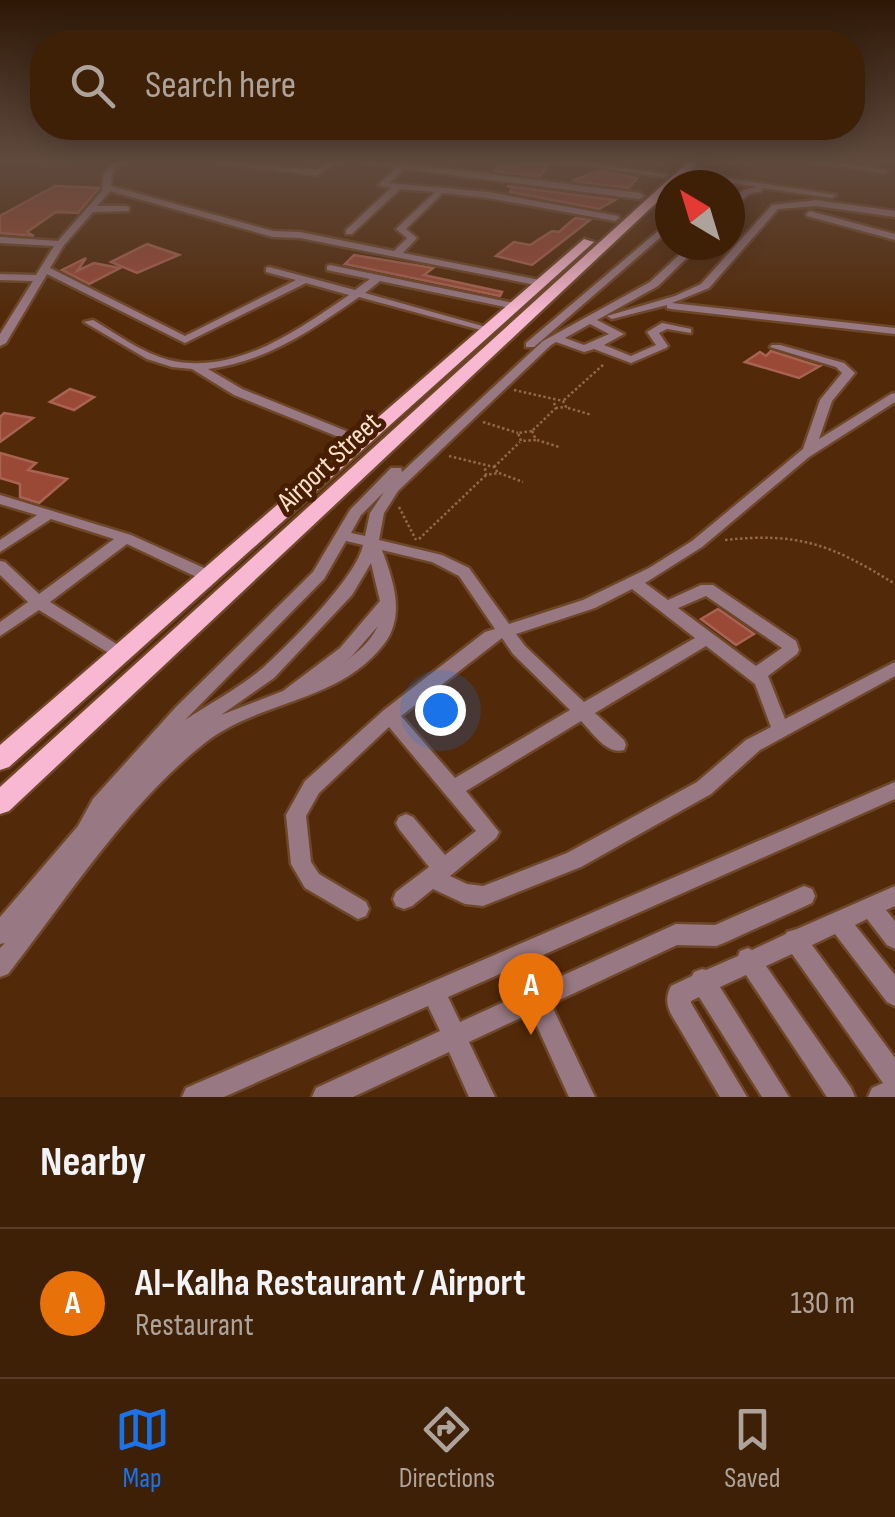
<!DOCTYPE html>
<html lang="en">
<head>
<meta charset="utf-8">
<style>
  body { margin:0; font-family:"Sofia Sans Condensed",sans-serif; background:#452811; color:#f1f3f6 }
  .compass { position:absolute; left:655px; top:170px; width:90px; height:90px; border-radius:50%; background:#3e2007; box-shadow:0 5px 25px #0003; rotate:322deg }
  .you { position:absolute; left:440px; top:710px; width:35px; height:35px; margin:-25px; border:8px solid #fff; border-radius:50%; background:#1a73e8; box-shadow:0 0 0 15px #1a73e833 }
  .badge { display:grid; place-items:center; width:65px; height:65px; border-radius:50%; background:#1a73e8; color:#fff; font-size:32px; font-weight:700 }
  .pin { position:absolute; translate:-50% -82px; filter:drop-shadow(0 2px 5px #0008) }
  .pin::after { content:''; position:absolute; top:52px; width:35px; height:30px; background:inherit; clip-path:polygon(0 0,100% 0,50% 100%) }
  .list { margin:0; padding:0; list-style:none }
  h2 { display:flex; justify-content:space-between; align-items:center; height:130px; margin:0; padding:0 40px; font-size:42px }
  h2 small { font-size:32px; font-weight:400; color:#ada39b }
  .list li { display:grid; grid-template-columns:65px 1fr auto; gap:30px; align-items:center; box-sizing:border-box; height:150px; padding:0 40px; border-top:2px solid #573e28 }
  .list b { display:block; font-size:38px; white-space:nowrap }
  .list p { margin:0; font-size:32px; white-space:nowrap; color:#ada39b }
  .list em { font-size:32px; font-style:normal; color:#ada39b }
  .icon { flex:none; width:55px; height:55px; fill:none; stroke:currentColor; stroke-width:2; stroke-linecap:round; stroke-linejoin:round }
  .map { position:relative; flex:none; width:895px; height:1097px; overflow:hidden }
  .search { position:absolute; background:#3e2007; box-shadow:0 5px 25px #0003; left:30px; right:30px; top:30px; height:110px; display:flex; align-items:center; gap:25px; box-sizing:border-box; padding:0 35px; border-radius:40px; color:#ada39b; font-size:38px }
  .sheet { height:280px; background:#3e2007 }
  nav { display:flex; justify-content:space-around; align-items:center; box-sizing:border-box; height:140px; border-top:2px solid #573e28; background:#3e2007; font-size:28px; color:#ada39b }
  nav a { display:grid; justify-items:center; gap:5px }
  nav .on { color:#1a73e8 }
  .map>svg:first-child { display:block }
</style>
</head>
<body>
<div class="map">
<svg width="895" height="1097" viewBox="0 0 895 1097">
  <rect width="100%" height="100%" fill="#532a09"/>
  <!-- building -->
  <g fill="#994936" stroke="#a86353" stroke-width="2.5">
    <path d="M524 162 550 164 539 177 494 171 499 166 520 167Z"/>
    <path d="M597 171 616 174 637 178 629 188 572 181Z"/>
    <path d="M55 186 99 188 78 213 56 212 27 232 34 236 0 233V216Z"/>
    <path d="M507 186 615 200 599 209 510 192 512 187Z"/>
    <path d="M575 218 590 220 532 265 496 256 514 242 530 245 552 231 559 232Z"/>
    <path d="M147 244 179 255 137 273 111 262Z"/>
    <path d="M354 255 433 268 424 275 502 292 500 296 345 264Z"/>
    <path d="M86 258 77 271 94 263 120 268 89 284 62 270Z"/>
    <path d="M771 351 818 366H820L799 378 745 362 760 352 766 356Z"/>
    <path d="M70 389 94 397 74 410 50 402Z"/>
    <path d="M4 413 33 418 0 442V417Z"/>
    <path d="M0 453 36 463 28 470 67 479 39 503 20 497V484L0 478Z"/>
    <path d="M718 609 754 634 736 645 701 619Z"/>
  </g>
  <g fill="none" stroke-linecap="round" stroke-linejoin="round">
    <defs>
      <g id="minor">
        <path d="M115 161H123L112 174 111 186 273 231 300 232 394 251 407 238 396 229 435 192 400 189 352 234H346V230L391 188 378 185 396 168 359 161 401 163 412 161 409 164 640 193 644 196 640 199 404 169 389 183 488 192 618 216 619 218 615 221 488 198 443 193 406 229 417 238 403 253 545 281V285L541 286 300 238 273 237 110 191 97 206H126L129 207V211L93 212 64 245 50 268 185 336 296 280 266 272V268L269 267 355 290 370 279 327 270V266L330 265 519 304 520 306 515 309 380 281 365 293 493 329 488 332 359 297C312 330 266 362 208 369L242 389 366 439 368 442 361 446 234 395 192 369 172 367 147 359 84 322 93 320C117 334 142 353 169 360 235 376 298 330 349 295L306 283 185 343 47 274 6 343 0 346V334L33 281 0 280V274L36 275 54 246 0 243V237L58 241 102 191 104 174Z"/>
        <path d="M217 161 316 170 331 161H341L317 175 220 164Z"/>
        <path d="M553 161H577L668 175 664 177Z"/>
        <path d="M808 161H831L888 171 884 173Z"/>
        <path d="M691 163 721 177 836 195 832 198 762 188V191L749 194 730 211V203L743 190 757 187 716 181 688 167V163Z"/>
        <path d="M816 200 895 211V217L816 206 778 209 709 288 672 303 895 328V334L671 309 667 308V305L612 319 607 316 675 296 701 284 772 205Z"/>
        <path d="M810 211 895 234V240L807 216 806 214Z"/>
        <path d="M670 221V229L534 347H526V343Z"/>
        <path d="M690 245H700L658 286 597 320 624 334 604 345 631 356 656 345 647 332 662 323 691 329V333L667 329 659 333 668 346 666 348 631 363 594 349 584 352 556 342 551 345 398 491 384 513 379 540 442 555 469 568 509 624 583 600 649 568 692 541 803 449 820 400 842 373 836 367 770 347 772 345H780L844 363 855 373 832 401 819 439 891 394 895 393V402L809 457 702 547 645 583 668 600 701 585H713L796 641 799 650 797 654 768 676 785 719 895 662V676L760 750 711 794 581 867 483 906 465 904 433 889 412 906 404 909 396 906 393 899 396 892 429 867 399 829 396 823 399 817 406 814 413 817 445 855 476 831 389 727 319 793 306 816 311 862 319 874 366 902 369 909 366 916 358 919 305 888 291 864 286 815 305 781 384 710 485 632 495 629 459 576 432 562 382 550C393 580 406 615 384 644 340 702 261 700 206 742 126 805 70 895 8 974L0 977V948L5 943 0 944V917L78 826 93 799 176 707 313 572 350 510 391 468H401L402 472 543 341 650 282ZM590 324 609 334 584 345 565 338ZM384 492 370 513 365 536 351 533 361 515ZM346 541 363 545C357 577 289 644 264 667 241 687 211 703 185 720L324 579ZM371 563 380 601 340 648 283 691 221 715 274 678 352 595ZM632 589 695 638 584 702 525 646 516 634 595 608ZM706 596 782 648 756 666 678 608ZM378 626C370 642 357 653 342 664L352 656ZM502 638 513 654 570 710 455 778 401 716ZM706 646 755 684 771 727 746 740 697 782 567 853 483 886 467 884 450 876 496 838 499 832 466 791 581 721C593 733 607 755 624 750L626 745 624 740 595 713Z"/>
        <path d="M0 495 131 535 213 572 216 576 208 581 203 580 127 544 50 602 126 650 128 654 126 658 120 660 39 610 0 636V622L28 602 0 575V561L5 562 39 594 114 539 51 519 0 552V540L37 515 0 504Z"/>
        <path d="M895 782V799L448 997 460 1022 676 924 715 925 804 886 812 889 815 896 812 903 724 943 716 946 677 945 551 1004 595 1097H569L531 1013 469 1042 495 1097H469L449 1052 353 1097H312L316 1088 440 1031 428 1006 224 1097H182L186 1088Z"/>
        <path d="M895 886V906L886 910 895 921V949L887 945 867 919 855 925 895 975V1006L887 1002 835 934 812 945 895 1058V1097H868L872 1088 883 1083 792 954 766 966 851 1088 855 1097H827L746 975 720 987 789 1097H762L699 997 691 1001V1003L747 1097H720L671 1014C666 1004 666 996 671 986L692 976 694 972 702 969 706 970 738 956 740 951 748 948 752 950 786 934 787 932 797 929Z"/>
      </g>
      <g id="major">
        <path d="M689 161H700L676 185H670V190L9 811 0 814V787Z"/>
        <path d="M584 239 594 242 9 767 0 770V745Z"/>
      </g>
    </defs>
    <!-- minor casing -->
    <use href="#minor" stroke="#6e4729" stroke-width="5"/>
    <!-- major casing -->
    <use href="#major" stroke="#6e4729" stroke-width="5"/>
    <!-- path -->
    <g stroke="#8e6a4e" stroke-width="2.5" stroke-dasharray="2.5 2.5" stroke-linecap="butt">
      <path d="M514 390 563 401 566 407 556 408 554 403"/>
      <path d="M564 400 604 364"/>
      <path d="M568 408 592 415"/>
      <path d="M483 422 518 433"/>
      <path d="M533 430 556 408"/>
      <path d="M532 431 536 440 521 441 518 433Z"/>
      <path d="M537 440 559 447"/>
      <path d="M449 456 494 467 498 473 486 475 485 468"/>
      <path d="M494 467 520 442"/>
      <path d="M499 473 523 482"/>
      <path d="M399 507 416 540"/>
      <path d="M419 539 486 475"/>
      <path d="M725 540C800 532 832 545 895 584"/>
    </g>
    <!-- minor -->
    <use href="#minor" fill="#977883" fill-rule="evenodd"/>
    <!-- major -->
    <use href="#major" fill="#f8b8d1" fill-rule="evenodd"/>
  </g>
  <!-- sky -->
  <linearGradient id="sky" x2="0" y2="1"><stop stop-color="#2e1705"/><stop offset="0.51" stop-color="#604a3e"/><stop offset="1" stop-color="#604a3e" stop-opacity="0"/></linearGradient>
  <rect width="895" height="315" fill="url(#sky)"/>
  <g text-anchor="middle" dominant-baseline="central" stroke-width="10" stroke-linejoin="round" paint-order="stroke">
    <!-- street labels -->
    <g font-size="28" fill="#fce1d0" stroke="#471f00">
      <text transform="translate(329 462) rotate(-43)">Airport Street</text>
    </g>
  </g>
</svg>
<svg class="compass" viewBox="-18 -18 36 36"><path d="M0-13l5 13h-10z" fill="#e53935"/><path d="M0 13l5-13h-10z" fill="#ada39b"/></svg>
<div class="you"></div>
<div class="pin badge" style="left:531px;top:1035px;background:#e8710a">A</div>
<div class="search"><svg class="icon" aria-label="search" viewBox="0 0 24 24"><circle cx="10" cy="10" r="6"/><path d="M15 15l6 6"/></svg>Search here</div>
</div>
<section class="sheet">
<h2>Nearby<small></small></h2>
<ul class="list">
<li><span class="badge" style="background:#e8710a">A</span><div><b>Al-Kalha Restaurant / Airport</b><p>Restaurant</p></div><em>130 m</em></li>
</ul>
</section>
<nav>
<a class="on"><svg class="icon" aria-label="map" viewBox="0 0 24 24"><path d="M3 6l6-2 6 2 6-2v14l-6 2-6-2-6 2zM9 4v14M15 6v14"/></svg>Map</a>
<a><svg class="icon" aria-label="directions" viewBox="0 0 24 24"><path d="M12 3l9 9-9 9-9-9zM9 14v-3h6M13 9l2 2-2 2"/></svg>Directions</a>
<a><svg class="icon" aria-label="saved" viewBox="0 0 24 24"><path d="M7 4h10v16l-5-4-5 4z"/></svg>Saved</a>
</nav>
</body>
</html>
